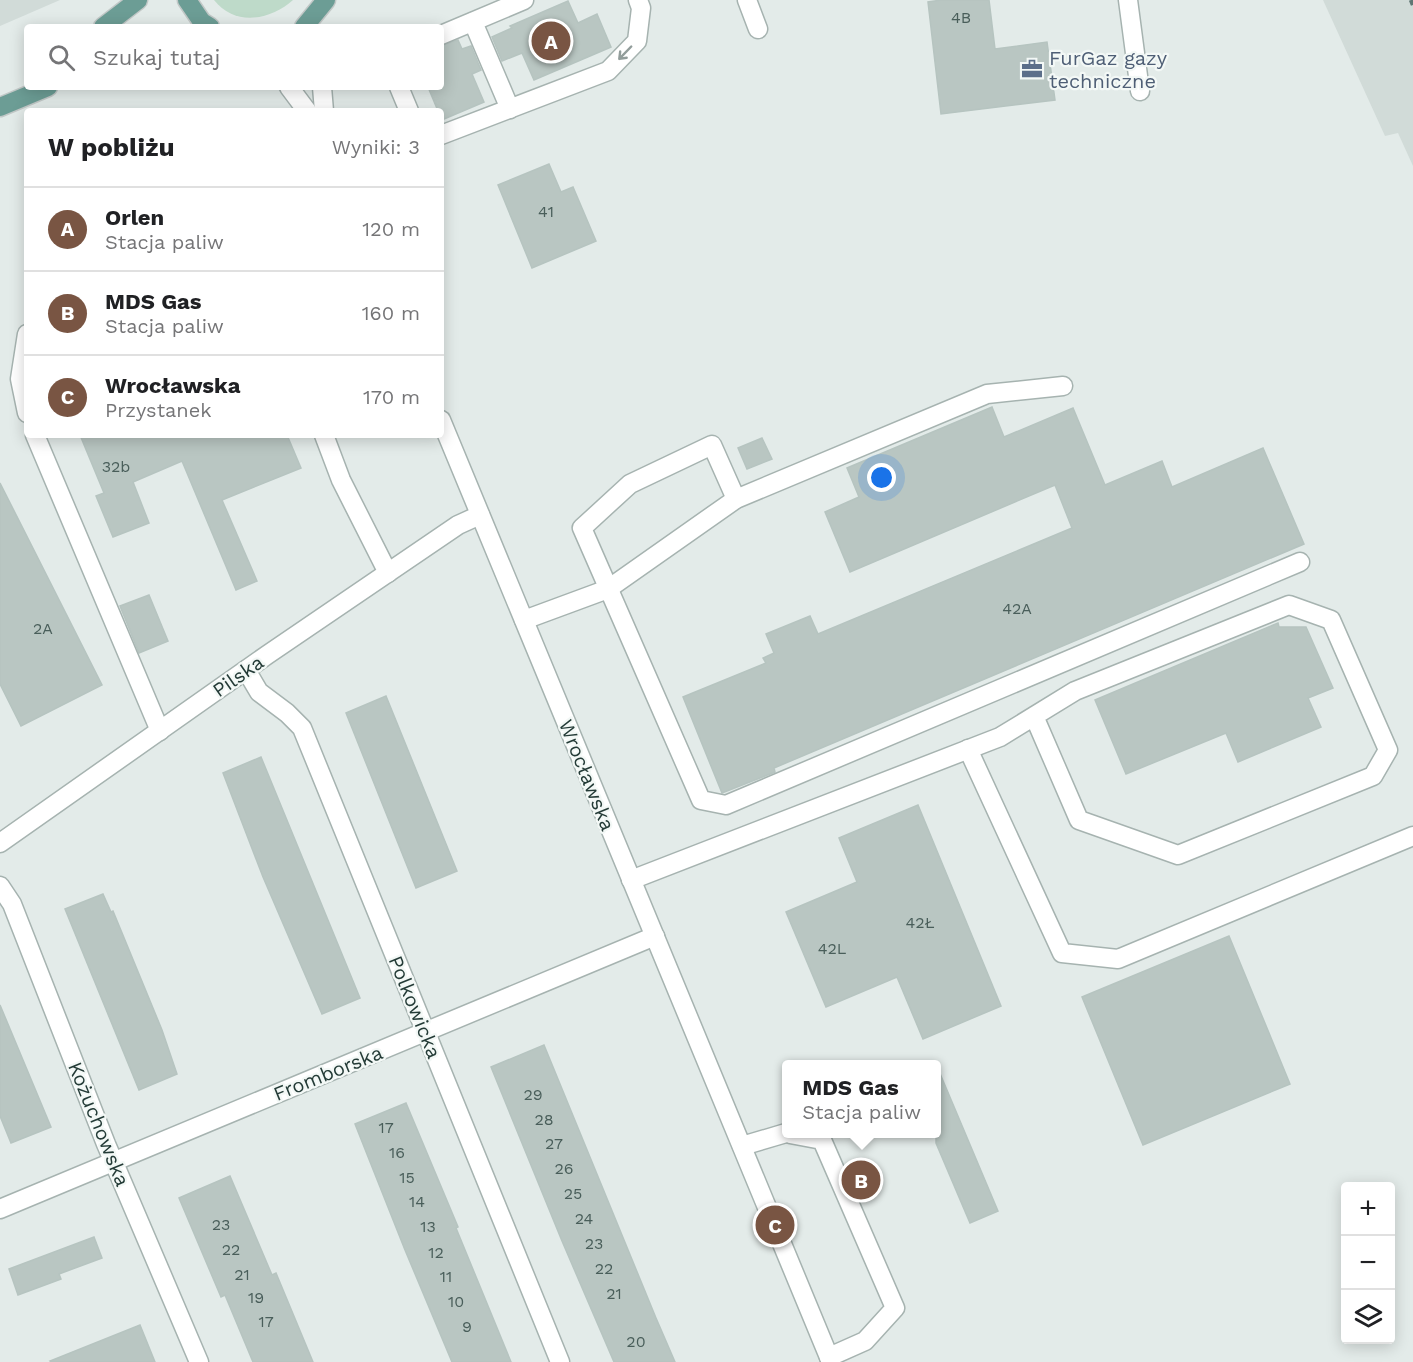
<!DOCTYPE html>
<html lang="pl">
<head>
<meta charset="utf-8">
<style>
  body { margin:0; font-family:"Work Sans",sans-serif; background:#f2f2f2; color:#202124 }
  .controls { position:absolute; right:18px; bottom:18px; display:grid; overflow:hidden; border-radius:6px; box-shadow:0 3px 15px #0003 }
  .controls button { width:54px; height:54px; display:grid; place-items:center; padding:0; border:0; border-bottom:2px solid #e0e0e0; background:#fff; color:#202124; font:30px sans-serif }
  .you { position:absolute; left:882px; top:478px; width:21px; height:21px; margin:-15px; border:4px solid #fff; border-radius:50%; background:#1a73e8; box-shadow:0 0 0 9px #1a73e833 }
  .badge { display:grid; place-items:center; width:39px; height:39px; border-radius:50%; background:#795543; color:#fff; font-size:20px; font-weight:700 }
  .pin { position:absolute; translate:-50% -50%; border:3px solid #fff; box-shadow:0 2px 6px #0006 }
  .popup { position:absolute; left:782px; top:1060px; width:159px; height:78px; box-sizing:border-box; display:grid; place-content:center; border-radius:6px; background:#fff; filter:drop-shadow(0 2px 4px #0005); font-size:20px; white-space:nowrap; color:#757577 }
  .popup b { font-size:22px; color:#202124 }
  .popup::after { content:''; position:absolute; left:50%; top:100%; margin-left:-12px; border:12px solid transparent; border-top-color:#fff }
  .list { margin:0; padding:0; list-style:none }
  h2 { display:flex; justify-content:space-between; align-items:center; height:78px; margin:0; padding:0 24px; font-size:26px }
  h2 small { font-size:20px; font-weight:400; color:#757577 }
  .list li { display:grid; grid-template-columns:39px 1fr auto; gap:18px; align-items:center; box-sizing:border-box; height:84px; padding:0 24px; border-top:2px solid #e0e0e0 }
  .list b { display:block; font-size:22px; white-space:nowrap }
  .list p { margin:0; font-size:20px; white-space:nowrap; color:#757577 }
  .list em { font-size:20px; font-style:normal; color:#757577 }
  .icon { flex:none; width:33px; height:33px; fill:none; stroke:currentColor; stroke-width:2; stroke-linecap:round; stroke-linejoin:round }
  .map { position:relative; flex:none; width:1413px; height:1362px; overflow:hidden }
  .search { position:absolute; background:#fff; box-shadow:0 3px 15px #0003; left:24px; top:24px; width:420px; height:66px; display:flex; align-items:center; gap:15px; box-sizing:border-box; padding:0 21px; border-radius:6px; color:#757577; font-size:22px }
  .panel { position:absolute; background:#fff; box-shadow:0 3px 15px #0003; left:24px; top:108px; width:420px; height:330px; border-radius:6px }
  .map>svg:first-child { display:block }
</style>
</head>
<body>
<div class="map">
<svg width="1413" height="1362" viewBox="0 0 1413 1362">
  <rect width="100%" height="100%" fill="#e3ebe9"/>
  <!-- built -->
  <g fill="#d1dbd8">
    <path d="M0 0H60L0 26Z"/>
    <path d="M1323 0H1413V166L1398 133 1385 136Z"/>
  </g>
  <!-- green -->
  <path fill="#bedac9" d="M214 0H293C271 20 235 27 214 0Z"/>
  <!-- building -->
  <g fill="#b9c6c2" stroke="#b6c4c0" stroke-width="1.5">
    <path d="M941 0H989L995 49 1047 42 1055 100 941 114 928 2Z"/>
    <path d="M568 1 578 23 597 14 611 47 534 80 522 53 502 61 492 37 512 28 510 26Z"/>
    <path d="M458 40 462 49 471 46 481 70 472 74 484 102 442 120 441 111H438L428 87H441V46Z"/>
    <path d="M549 164 561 192 573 187 596 241 532 268 498 185Z"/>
    <path d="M992 407 1004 437 1073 408 1105 485 1162 461 1172 487 1263 448 1304 544 774 768 775 772 722 793 683 697 766 663 763 658 774 653 766 634 810 616 818 634 1072 528 1055 485 850 572 825 512 859 497 847 468Z"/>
    <path d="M80 435H287L301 468 222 500 257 581 236 590 182 461 133 482 149 523 113 537 96 496 104 493Z"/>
    <path d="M762 438 772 459 747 469 738 448Z"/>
    <path d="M0 483 102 685 21 726 0 684Z"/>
    <path d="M149 595 168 641 139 653 120 606Z"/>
    <path d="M1278 623 1279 627H1306L1333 688 1308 698 1321 727 1238 762 1226 733 1126 774 1095 700Z"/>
    <path d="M386 696 457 871 416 888 346 713Z"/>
    <path d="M261 757 360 998 322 1014 263 877 223 773Z"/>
    <path d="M918 805 1001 1006 923 1039 897 977 826 1007 786 912 857 882 839 838Z"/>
    <path d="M103 894 111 912 113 911 162 1030 177 1074 139 1090 65 909Z"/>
    <path d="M1229 936 1290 1084 1143 1145 1082 997Z"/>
    <path d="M0 1005 51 1127 11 1143 0 1116Z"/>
    <path d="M544 1045 656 1318 675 1362H614L562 1241 491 1067Z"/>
    <path d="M936 1064 998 1211 970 1223 936 1143Z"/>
    <path d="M406 1103 458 1227 456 1228 511 1362H452L405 1250 355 1124Z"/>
    <path d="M230 1176 272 1275 276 1273 313 1362H253L225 1295 221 1297 179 1198Z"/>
    <path d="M94 1237 102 1258 59 1274 61 1279 18 1295 9 1269Z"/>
    <path d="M140 1325 155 1362H51L50 1361Z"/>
  </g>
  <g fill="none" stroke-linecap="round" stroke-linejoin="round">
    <defs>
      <g id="minor">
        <path d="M747 0 758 29"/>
        <path d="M1128 0 1140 91"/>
        <path d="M473 22 510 109"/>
        <path d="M441 35 524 0"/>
        <path d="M289 87 307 111"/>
        <path d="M322 87 324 111"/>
        <path d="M399 87 409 111"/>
        <path d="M441 135 608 71 637 41 641 8 638 0"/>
        <path d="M27 334 20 379 27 413"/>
        <path d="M441 420 831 1362"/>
        <path d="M35 435 160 731"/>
        <path d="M324 435 341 480 388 573"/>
        <path d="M736 499 712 445 630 484 582 528 701 800 726 805 1300 562"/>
        <path d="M524 620 608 589 736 499 987 394 1063 386"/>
        <path d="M246 670 259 692 287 713 302 728 560 1362"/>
        <path d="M968 749 1062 953 1118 959 1413 836"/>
        <path d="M0 843 267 655 458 525 480 515"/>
        <path d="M631 880 1000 737 1075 691 1289 605 1331 620 1388 750 1373 776 1178 855 1079 820 1034 716"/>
        <path d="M0 886 12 904 106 1144 199 1362"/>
        <path d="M790 1134 822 1140 895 1308 865 1341 829 1357"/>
        <path d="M742 1146 786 1133"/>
        <path d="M0 1209 655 936"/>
      </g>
      <g id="major">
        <path d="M187 0 202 22 210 27"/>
        <path d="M103 27 138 0"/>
        <path d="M304 27 326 0"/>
        <path d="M0 107 48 87"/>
      </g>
    </defs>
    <!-- minor casing -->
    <use href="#minor" stroke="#a6b3b0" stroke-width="21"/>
    <!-- major casing -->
    <use href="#major" stroke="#c2c8c7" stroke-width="21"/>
    <!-- minor -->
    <use href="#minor" stroke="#fff" stroke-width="18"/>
    <!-- major -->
    <use href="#major" stroke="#6c9d95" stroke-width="18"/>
    <!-- rail -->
    <path stroke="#5f7673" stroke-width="4.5" stroke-dasharray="12 6" stroke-linecap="butt" d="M1411 0 1413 5"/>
  </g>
  <!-- one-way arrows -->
  <defs><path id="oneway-shaft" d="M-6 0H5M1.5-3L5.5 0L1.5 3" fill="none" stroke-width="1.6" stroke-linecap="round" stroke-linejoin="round" transform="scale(1.5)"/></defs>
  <use stroke="#929d9b" href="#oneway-shaft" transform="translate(625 53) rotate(134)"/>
  <!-- icons -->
  <defs>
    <symbol id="office-bare" viewBox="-9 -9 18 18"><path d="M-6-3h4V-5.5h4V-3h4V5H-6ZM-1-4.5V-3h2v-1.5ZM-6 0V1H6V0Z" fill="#5c6f8a" stroke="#f3f8f6" stroke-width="2.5" paint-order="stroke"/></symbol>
  </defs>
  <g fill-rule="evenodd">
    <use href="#office-bare" x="1017" y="54" width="30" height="30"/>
  </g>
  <g text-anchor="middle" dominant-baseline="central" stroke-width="4.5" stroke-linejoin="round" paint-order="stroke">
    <!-- number labels -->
    <g font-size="16" fill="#495e5a">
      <text x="961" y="17">4B</text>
      <text x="546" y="211">41</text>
      <text x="116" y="466">32b</text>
      <text x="1017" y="608">42A</text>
      <text x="43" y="628">2A</text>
      <text x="920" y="922">42Ł</text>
      <text x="832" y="948">42L</text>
      <text x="533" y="1094">29</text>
      <text x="544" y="1119">28</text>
      <text x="386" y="1127">17</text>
      <text x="554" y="1143">27</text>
      <text x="397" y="1152">16</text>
      <text x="564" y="1168">26</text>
      <text x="407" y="1177">15</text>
      <text x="573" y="1193">25</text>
      <text x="417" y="1201">14</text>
      <text x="584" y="1218">24</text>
      <text x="221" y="1224">23</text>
      <text x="428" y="1226">13</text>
      <text x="594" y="1243">23</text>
      <text x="231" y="1249">22</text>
      <text x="436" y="1252">12</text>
      <text x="604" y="1268">22</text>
      <text x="242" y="1274">21</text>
      <text x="446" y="1276">11</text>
      <text x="614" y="1293">21</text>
      <text x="256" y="1297">19</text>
      <text x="456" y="1301">10</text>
      <text x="266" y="1321">17</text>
      <text x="467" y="1326">9</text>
      <text x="636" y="1341">20</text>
    </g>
    <!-- service labels -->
    <g font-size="20" fill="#4e5e75" stroke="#f3f8f6" text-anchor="start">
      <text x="1049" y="58">FurGaz gazy<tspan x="1049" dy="23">techniczne</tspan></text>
    </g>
    <!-- street labels -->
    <g font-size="20" fill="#243b37" stroke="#f3f8f6">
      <text transform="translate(238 676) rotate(-35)">Pilska</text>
      <text transform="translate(587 775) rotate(68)">Wrocławska</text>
      <text transform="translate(415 1007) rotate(68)">Polkowicka</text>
      <text transform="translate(328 1073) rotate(-22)">Fromborska</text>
      <text transform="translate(99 1124) rotate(68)">Kożuchowska</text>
    </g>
  </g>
</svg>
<div class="controls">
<button>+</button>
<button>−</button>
<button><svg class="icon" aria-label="layers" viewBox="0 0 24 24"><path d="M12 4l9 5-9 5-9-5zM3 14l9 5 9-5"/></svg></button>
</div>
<div class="you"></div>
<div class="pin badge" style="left:551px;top:41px">A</div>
<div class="pin badge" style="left:861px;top:1180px">B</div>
<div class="popup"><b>MDS Gas</b>Stacja paliw</div>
<div class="pin badge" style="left:775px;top:1225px">C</div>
<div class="search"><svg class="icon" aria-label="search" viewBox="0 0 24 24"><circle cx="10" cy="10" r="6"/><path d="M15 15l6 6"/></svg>Szukaj tutaj</div>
<section class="panel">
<h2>W pobliżu<small>Wyniki: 3</small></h2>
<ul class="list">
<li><span class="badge">A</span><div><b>Orlen</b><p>Stacja paliw</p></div><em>120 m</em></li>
<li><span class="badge">B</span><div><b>MDS Gas</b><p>Stacja paliw</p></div><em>160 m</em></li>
<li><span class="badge">C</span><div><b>Wrocławska</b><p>Przystanek</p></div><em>170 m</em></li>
</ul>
</section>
</div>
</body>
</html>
